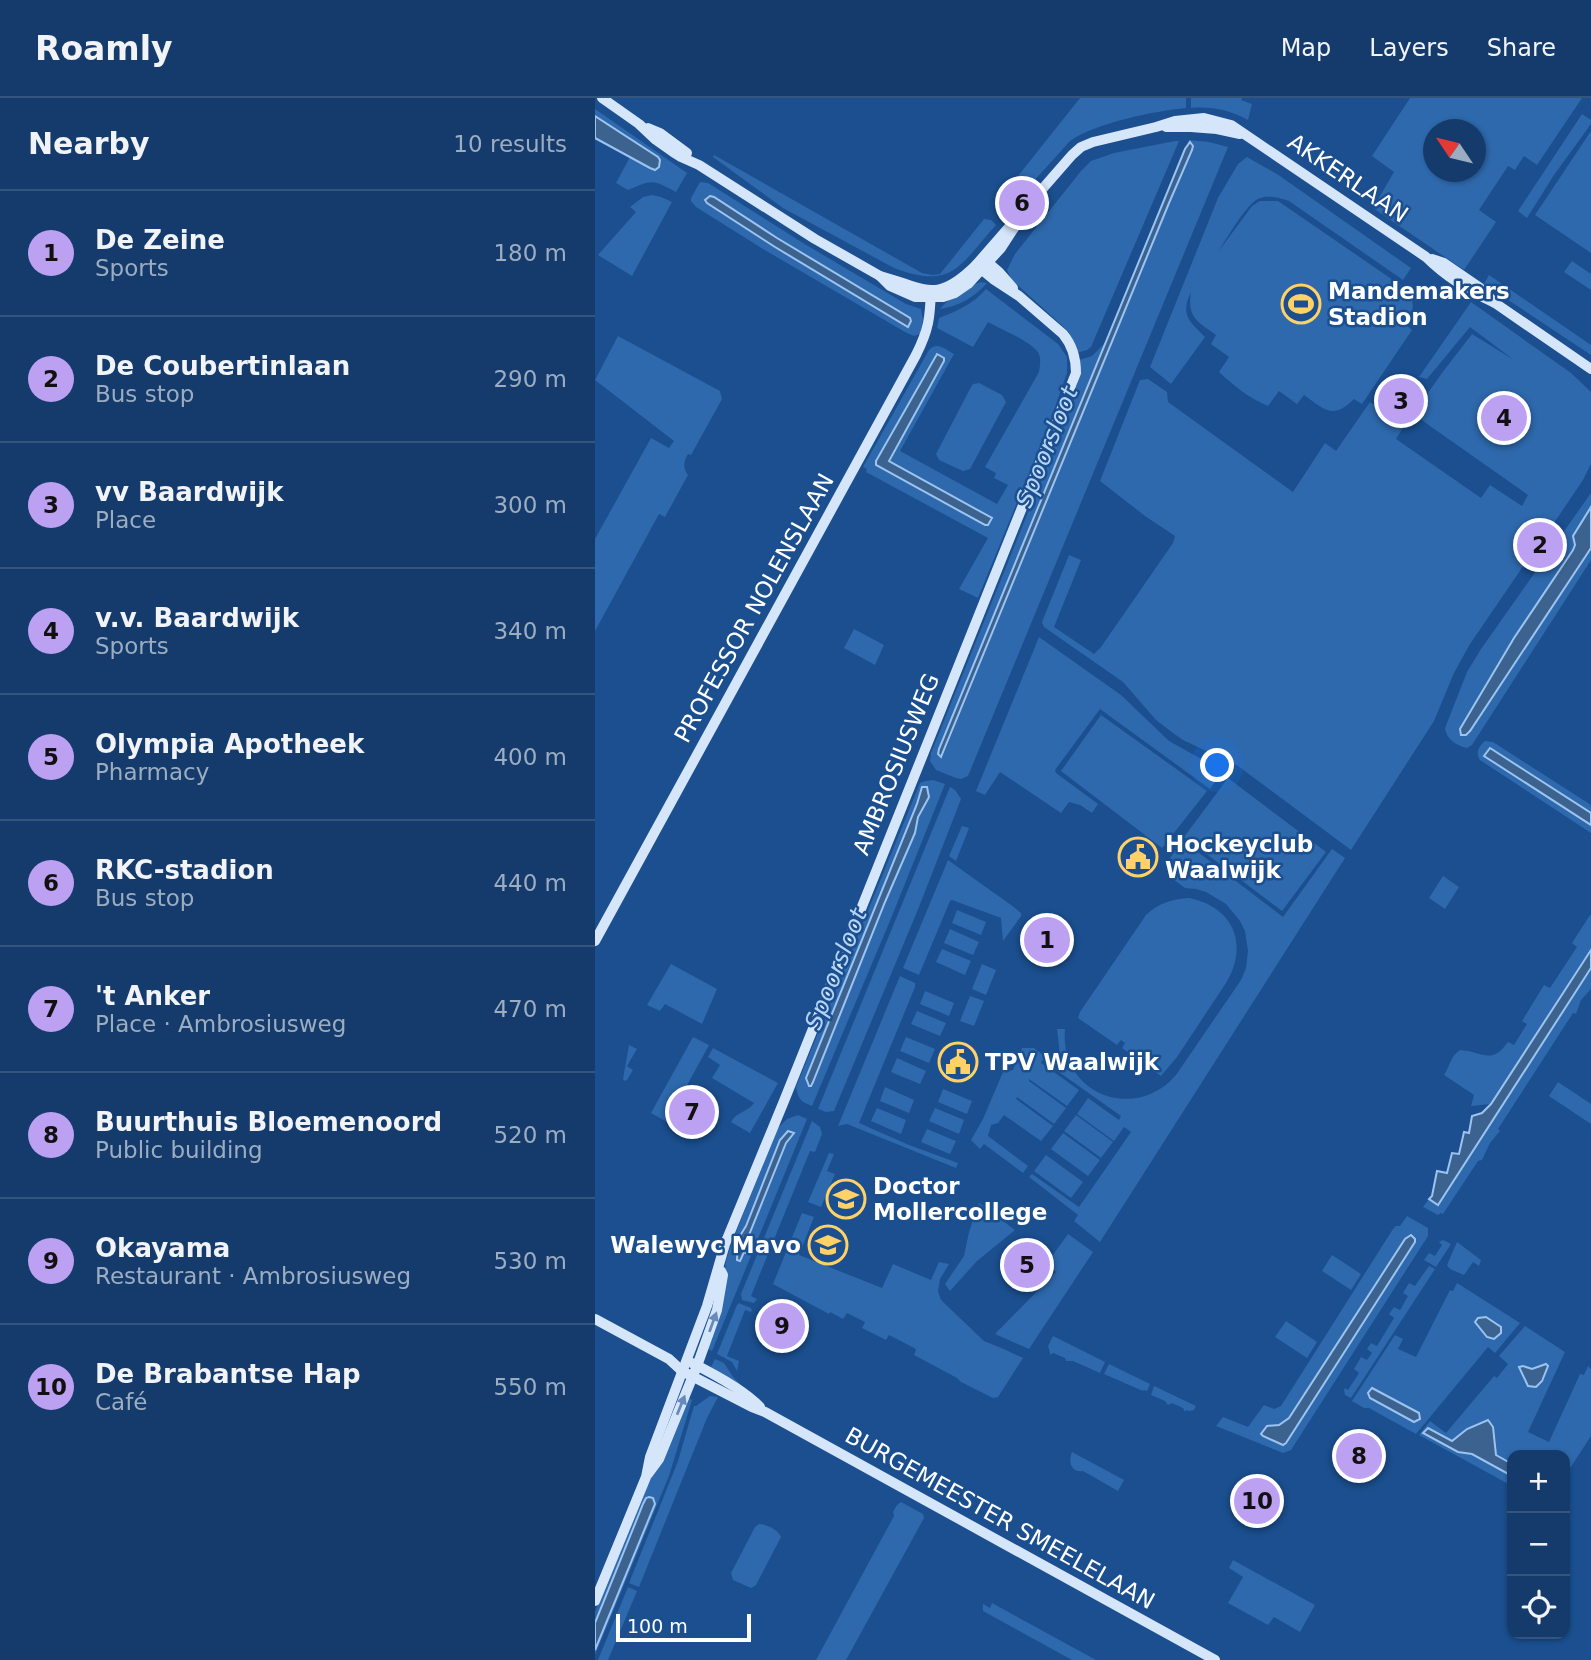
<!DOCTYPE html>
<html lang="en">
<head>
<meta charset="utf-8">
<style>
  body { margin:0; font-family:"DejaVu Sans",sans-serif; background:#214673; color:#f1f3f6 }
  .controls { position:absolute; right:21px; bottom:21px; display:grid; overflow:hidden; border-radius:14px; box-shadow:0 2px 5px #0004 }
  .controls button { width:63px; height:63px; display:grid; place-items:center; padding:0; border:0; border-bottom:2px solid #33557e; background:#143b6b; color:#f1f3f6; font:35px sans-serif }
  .compass { position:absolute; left:828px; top:21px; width:63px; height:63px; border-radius:50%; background:#143b6b; box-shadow:0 2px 5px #0004; rotate:305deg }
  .scale { position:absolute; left:21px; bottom:18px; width:135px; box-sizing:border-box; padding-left:7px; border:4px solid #fff; border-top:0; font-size:19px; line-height:24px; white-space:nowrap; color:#fff; -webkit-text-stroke:5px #1b4f8f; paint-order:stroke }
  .you { position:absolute; left:623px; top:668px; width:24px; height:24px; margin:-18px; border:5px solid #fff; border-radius:50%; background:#1a73e8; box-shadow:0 0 0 10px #1a73e833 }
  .badge { display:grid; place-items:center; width:46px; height:46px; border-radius:50%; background:#bca0f2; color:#111; font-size:23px; font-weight:700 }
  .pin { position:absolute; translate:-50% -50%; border:4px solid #fff; box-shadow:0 2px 7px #0006 }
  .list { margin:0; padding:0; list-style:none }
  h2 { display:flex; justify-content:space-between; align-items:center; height:91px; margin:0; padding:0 28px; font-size:30px }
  h2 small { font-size:23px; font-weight:400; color:#9dadc1 }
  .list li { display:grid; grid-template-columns:46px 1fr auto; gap:21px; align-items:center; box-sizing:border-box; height:126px; padding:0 28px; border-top:2px solid #33557e }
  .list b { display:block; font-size:26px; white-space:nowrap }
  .list p { margin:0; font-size:23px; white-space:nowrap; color:#9dadc1 }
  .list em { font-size:23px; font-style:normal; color:#9dadc1 }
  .icon { flex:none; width:38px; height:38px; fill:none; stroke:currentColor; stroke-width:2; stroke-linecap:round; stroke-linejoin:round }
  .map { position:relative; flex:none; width:996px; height:1562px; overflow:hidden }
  header { display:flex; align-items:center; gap:42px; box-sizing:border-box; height:98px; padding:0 35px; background:#143b6b; border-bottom:2px solid #33557e }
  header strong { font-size:33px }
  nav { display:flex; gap:38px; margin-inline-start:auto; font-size:24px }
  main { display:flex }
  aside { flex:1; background:#143b6b }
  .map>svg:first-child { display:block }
</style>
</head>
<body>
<header>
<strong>Roamly</strong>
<nav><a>Map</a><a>Layers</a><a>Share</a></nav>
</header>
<main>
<aside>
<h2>Nearby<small>10 results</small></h2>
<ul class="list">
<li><span class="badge">1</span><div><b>De Zeine</b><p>Sports</p></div><em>180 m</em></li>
<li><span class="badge">2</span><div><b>De Coubertinlaan</b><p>Bus stop</p></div><em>290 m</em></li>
<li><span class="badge">3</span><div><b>vv Baardwijk</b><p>Place</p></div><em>300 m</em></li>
<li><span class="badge">4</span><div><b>v.v. Baardwijk</b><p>Sports</p></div><em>340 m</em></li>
<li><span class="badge">5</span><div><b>Olympia Apotheek</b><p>Pharmacy</p></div><em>400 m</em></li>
<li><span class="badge">6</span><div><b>RKC-stadion</b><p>Bus stop</p></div><em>440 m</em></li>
<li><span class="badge">7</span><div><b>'t Anker</b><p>Place · Ambrosiusweg</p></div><em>470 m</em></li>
<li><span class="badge">8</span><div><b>Buurthuis Bloemenoord</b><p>Public building</p></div><em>520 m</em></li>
<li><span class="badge">9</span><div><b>Okayama</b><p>Restaurant · Ambrosiusweg</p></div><em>530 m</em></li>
<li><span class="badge">10</span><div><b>De Brabantse Hap</b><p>Café</p></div><em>550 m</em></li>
</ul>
</aside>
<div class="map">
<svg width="996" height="1562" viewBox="0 0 996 1562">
  <rect width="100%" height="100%" fill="#1b4f8f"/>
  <!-- green -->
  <g fill="#2e69ad" fill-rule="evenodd">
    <path d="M485 0H591V10C560 13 500 25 475 43L408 117 402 112 400 107Z"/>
    <path d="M596 0H647L646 2 657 6 653 22C635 12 616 8 596 10Z"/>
    <path d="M815 0H987L942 67 929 58 920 72 913 68 884 112 901 124 869 172 778 110 799 74 777 58ZM838 32H880V74H838Z"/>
    <path d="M0 11 92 75 81 94C56 81 58 82 33 92L21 85 35 59 60 72 65 62 63 59 0 18Z"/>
    <path d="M987 16 996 22V26L959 77 932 120 923 113Z"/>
    <path d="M996 33V155L940 117Z"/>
    <path d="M594 42 614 44 633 49 373 678 366 681 361 680 341 672 335 663 336 655 467 330 486 275 484 262 497 258 511 244 344 651 343 656 346 659 349 655 574 105 597 52 595 45 592 47Z"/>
    <path d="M580 43H584L496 249 492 252 482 255 479 244 473 233 416 181 412 172 420 156 486 73 496 63 519 55Z"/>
    <path d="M119 57 327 175 338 177 345 176 389 121 396 122 401 127C364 168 358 192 299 170L188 110 118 59Z"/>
    <path d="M652 59 682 76 816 170 808 182 694 103C685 100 675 97 665 100 653 103 631 142 623 154L657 108 665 103H683L811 191C821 204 819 214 811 227L817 232 767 306 759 301C738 322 730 312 709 297L702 306 684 293 673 308C654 300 639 288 624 274L634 259 616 246 621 237C602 223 592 220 596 194 585 217 594 223 610 239L576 286 555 269 623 100 643 66Z"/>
    <path d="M105 84 113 85 208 145 311 206 326 211 328 222 325 236 319 238 310 234 168 151 101 109 96 103V100ZM119 99 182 140 315 220 316 223 313 228 180 149 112 105Z"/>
    <path d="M57 97 66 99 77 104 37 178 3 157 41 114 35 109 48 99Z"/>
    <path d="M977 163 996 176V192L969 174Z"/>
    <path d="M894 177 996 247V257L889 186Z"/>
    <path d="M386 184 392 185C380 199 364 208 345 211 356 198 370 189 386 184Z"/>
    <path d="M391 191 463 246 472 259V275L454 326 383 500 364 491 393 440 271 374 272 371 268 369 334 252C342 243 350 251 359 256L305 353 402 406 413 387 399 380 401 375 390 369 444 274C445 268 446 262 444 256 438 244 405 231 393 224L378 249 342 230 344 220C362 213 378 206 391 191ZM342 256 349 264 294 363 397 419 281 367V363L340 258Z"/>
    <path d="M876 204 976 275 996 294V366L988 382 957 428 954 426 927 465 929 467 875 546 859 575 839 623 756 752 643 668 588 642 578 635 561 622 528 584 449 529 447 524 474 457 486 462 459 529 499 556 506 549 578 445 580 438 550 418 505 383 545 282 553 281 572 294 573 304 698 394 730 345 741 353 775 304 809 328 801 341 886 400 895 387 927 408 933 397 818 316 847 275 877 236 919 262 875 229 832 281 824 279Z"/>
    <path d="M23 238 125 293 127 301 96 357 93 356C88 364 88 370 93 377L70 419 64 416 0 533V441L56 340 74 350 79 343 0 282Z"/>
    <path d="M384 285 407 297 411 304 375 371 368 373 344 362 341 356 376 289 378 286Z"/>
    <path d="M996 395V409L991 416 978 452 919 540 871 637 996 450V462L877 647 872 650C862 648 851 641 850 630L872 574 886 551Z"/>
    <path d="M259 531 289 547 280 567 249 550Z"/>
    <path d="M444 539 526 597 574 643 628 673 615 691 505 611 460 672 461 675 503 706 497 715 485 707 474 704 466 715 405 674 390 697 381 693Z"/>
    <path d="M506 617 612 693 567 750 466 673Z"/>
    <path d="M890 643 898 644 996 707V715L895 650 889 658 996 727V735L885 662C880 655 884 648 890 643Z"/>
    <path d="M633 680 731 754 687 813 589 739Z"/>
    <path d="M338 682 350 686 297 818 217 1008C206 1004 203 1001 201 989L325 685 330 683ZM322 706 326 713 323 719 320 735 290 804 218 984 212 986 211 980Z"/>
    <path d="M355 689 360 692 366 701 361 714 324 809 239 1013 231 1014 223 1011Z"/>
    <path d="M367 728 374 730 361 763 354 758Z"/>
    <path d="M587 742 688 819 737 751 750 760 505 1144 479 1123 483 1117 434 1079 437 1076 484 1109 536 1034 529 1029 519 1043 482 1016 493 1000 524 1022 526 1018 447 962 446 965 484 992 472 1008 434 981V983L471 1010 459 1026 422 999 421 1001 458 1028 446 1043 409 1017 403 1025 396 1027 393 1038 433 1068 428 1075 389 1046 385 1051 376 1042 388 1021 408 974 418 972 427 950H439L452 960 455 958 466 966 462 931H470C464 996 540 1025 581 977L646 882 651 870 653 853 650 833 645 823 631 806 611 794 601 791 590 790 571 776V774L578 762 575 760Z"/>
    <path d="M353 762 416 807 426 815V818L408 843 406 820 357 802 355 803 324 877 308 870Z"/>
    <path d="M848 778 864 789 850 811 834 800Z"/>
    <path d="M594 800C639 809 654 847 631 885L582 959 566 978 527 950 530 945 526 942 522 947 483 920 485 914 551 817C564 805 577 801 594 800Z"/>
    <path d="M362 812 391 824 386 837 357 825Z"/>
    <path d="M995 817 996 818V852L896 1006 876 1008 879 997 849 977C855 968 855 959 865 952 887 953 896 968 913 944L919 947 932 926 927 923 949 887 955 890 982 849 977 845Z"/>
    <path d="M355 831 384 844 378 857 349 845Z"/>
    <path d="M347 851 376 863 370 877 341 864Z"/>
    <path d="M76 866 122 891 107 926 70 906 65 913 52 907Z"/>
    <path d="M387 866 401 872 391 897 377 891Z"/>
    <path d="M996 870V891L986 902 981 916 978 915 903 1031 905 1033 895 1045 887 1062 883 1063 848 1116 846 1115 843 1117 828 1109 834 1101 844 1107Z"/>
    <path d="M305 878 320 885V889L264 1025 314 1047 363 1065 361 1070 252 1026 243 1028Z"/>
    <path d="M330 893 359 905 354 918 325 906Z"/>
    <path d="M375 898 389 903 379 928 365 923Z"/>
    <path d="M322 913 351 925 345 938 316 926Z"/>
    <path d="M98 939 114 947 72 1024 56 1015Z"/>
    <path d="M311 939 340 951 334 965 305 953Z"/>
    <path d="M34 947 42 951 32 968 38 972 32 982 30 983 28 981Z"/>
    <path d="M118 950 183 985 155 1035 136 1024C141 1014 153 1014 159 1005L117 980 125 967 113 959Z"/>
    <path d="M302 960 331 973 325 986 296 974Z"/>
    <path d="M963 984 996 1006V1026L954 998Z"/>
    <path d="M290 989 319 1002 314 1015 285 1003Z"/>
    <path d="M348 991 377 1003 372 1016 343 1004Z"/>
    <path d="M282 1010 311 1022 306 1036 276 1023Z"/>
    <path d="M340 1010 369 1022 364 1036 334 1023Z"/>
    <path d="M203 1017 212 1021 117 1253 111 1250 125 1212 131 1163 137 1144 183 1030 192 1021ZM198 1037 191 1045 152 1142 149 1154 143 1141 151 1128 185 1042Z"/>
    <path d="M481 1017 518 1044 506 1060 469 1033Z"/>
    <path d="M217 1023 225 1029 227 1036 220 1054 215 1053 156 1198 162 1201 159 1205 147 1202 146 1196Z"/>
    <path d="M332 1031 361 1043 355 1056 326 1044Z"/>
    <path d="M468 1035 505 1062 493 1078 456 1051Z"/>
    <path d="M234 1055 239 1056 232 1073 240 1076 226 1109 213 1104Z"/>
    <path d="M451 1057 488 1084 476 1100 439 1073Z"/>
    <path d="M384 1105 420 1132 382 1163 355 1193 350 1186 369 1158 374 1134Z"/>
    <path d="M207 1115 219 1119 204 1157 287 1190 298 1166 336 1182 344 1164 354 1166 345 1181 343 1193 346 1202 389 1243 411 1252 428 1260 403 1299 398 1300 366 1284 362 1280 319 1257 321 1251 294 1237 291 1242 267 1230 270 1224 252 1215 248 1221 235 1214 234 1216 178 1186Z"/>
    <path d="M812 1118 833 1130V1138L696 1352 688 1355 621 1328 628 1319 653 1329 669 1307 679 1311 686 1308 798 1131 801 1128H805Z"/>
    <path d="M473 1136 498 1154 434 1251 400 1236 461 1174 452 1165Z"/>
    <path d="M842 1142 844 1144 848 1142 856 1146 841 1169 829 1162 834 1155 840 1158 847 1147Z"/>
    <path d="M862 1144 886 1162 884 1168 878 1164 869 1177 855 1171 852 1167Z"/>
    <path d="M737 1157 766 1176 756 1192 727 1173Z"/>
    <path d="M834 1168 840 1171 756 1300 750 1297 749 1292 750 1290 753 1292 764 1275 759 1271 766 1259 772 1262 777 1255 772 1251 776 1245 782 1248 799 1220 794 1216 799 1209 805 1212 813 1198 808 1195 814 1185 820 1188Z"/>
    <path d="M862 1185 925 1225 900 1255 893 1249 821 1336 774 1310H769L757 1303 800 1237 808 1241 803 1251 821 1259 855 1192 858 1193ZM773 1295 825 1321 819 1324 775 1300Z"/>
    <path d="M144 1205 156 1210 157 1212 156 1214 150 1212 132 1258 144 1263 142 1273 137 1264 122 1256 142 1207Z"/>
    <path d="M691 1223 722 1244 712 1260 680 1239Z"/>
    <path d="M930 1228 970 1254 933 1334 954 1344 985 1276 989 1277 993 1268 996 1271V1338L970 1378V1357H917V1366L901 1357 893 1323 872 1331 857 1343 833 1330 863 1354 877 1356 917 1378V1388L824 1337 835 1323 851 1335 899 1278 902 1280 913 1266 904 1258Z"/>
    <path d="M458 1238 510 1264 505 1275 478 1263H471L470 1260 458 1255 455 1257V1255L453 1248Z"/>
    <path d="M120 1261 129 1265 138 1279 151 1292 116 1269Z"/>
    <path d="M514 1266 555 1286 552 1293 549 1292 548 1293 509 1276Z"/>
    <path d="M559 1288 601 1308 599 1312 594 1313 591 1312 590 1314 588 1310 577 1305 573 1307 570 1303 556 1297Z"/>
    <path d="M115 1298 123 1299 112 1320 44 1489 34 1485 83 1363 99 1308H101Z"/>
    <path d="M94 1300 97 1302 74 1378 0 1557V1552L60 1406V1403L48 1406 0 1525V1514L54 1384Z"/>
    <path d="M477 1354 529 1382 523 1393 488 1373C476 1375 473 1363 477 1354Z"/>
    <path d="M306 1404 328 1416 329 1420 251 1562H221L299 1418 298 1414 302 1407Z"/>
    <path d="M164 1426C172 1426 183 1432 186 1439L161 1487 156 1490 138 1482 136 1475 160 1429Z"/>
    <path d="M638 1462 720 1507 705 1534 679 1519 673 1527 633 1505 648 1479 634 1470Z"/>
    <path d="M33 1489 42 1493 13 1562H3Z"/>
    <path d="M397 1505 501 1562H477L388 1513V1506L395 1510Z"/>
  </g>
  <!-- water -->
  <g fill="#3c6290" stroke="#9cc4f0" stroke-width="2">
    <path d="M0 18 63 59 65 62 64 69 60 72 55 70 0 40Z"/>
    <path d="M595 44 598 48 597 52 574 105 346 659 343 656 344 651 590 51Z"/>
    <path d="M115 98 119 99 182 140 315 220 316 223 313 229 180 149 112 105 110 102Z"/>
    <path d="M342 256 349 260V263L294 363 397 420 393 427H390L281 367V363Z"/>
    <path d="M996 409V450L875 633 871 637H866L865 631 919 540 978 452 980 447 978 438Z"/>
    <path d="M895 650 996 715V727L889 658Z"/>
    <path d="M327 689H332L334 699 323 719 320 735 290 804 218 984 216 988H214L211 980 322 706Z"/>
    <path d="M996 852V870L843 1107 834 1101 837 1098 842 1073 852 1075 857 1055 864 1056 869 1034 874 1035 877 1018 887 1015 896 1006Z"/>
    <path d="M193 1033 199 1035 191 1045 152 1142 150 1149 152 1153 151 1155 149 1154 145 1163 142 1162 143 1141 151 1128 185 1042Z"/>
    <path d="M816 1137 820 1141V1144L691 1345 688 1347 668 1338 666 1336 672 1328 684 1327 694 1320 810 1141Z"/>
    <path d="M891 1219 906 1229V1235L899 1241 892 1239 880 1224 883 1220Z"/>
    <path d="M951 1266 953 1268 947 1283 941 1289 933 1288 924 1269 928 1268 937 1271Z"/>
    <path d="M777 1290 824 1315 825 1321 819 1324 775 1300 773 1295Z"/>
    <path d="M893 1322 898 1329 901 1357 917 1366V1378L877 1356 863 1354 828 1335 833 1330 857 1343 872 1331Z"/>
    <path d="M54 1399 58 1400 60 1406 0 1552V1525L48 1406 51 1400Z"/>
  </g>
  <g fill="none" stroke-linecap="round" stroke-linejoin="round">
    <!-- secondary -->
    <g stroke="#d6e6fa" stroke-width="10">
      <path d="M7 0 44 26 61 42 78 54 86 59 104 67 220 141 285 178 295 188 320 199H348L360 195 373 186 406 150 421 127"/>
      <path d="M571 29H596L622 31 645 36"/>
      <path d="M53 30 65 35 92 55"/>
      <path d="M837 161 849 165 884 189 900 205 996 271"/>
      <path d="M390 162 404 174 418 190"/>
      <path d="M285 178C331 190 340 207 381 167L477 57 486 49 498 44 561 29 580 23 609 20 636 27 831 159C851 179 874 193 900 205"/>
      <path d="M0 843 321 257C334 231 335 220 336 192"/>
      <path d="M0 1221 74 1261 87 1273 157 1309 170 1314 620 1562"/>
      <path d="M97 1265C119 1276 149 1292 165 1309"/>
      <path d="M53 1376 64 1361 102 1268 122 1212 128 1177 126 1173"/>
      <path d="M0 1503 51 1379 55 1359 112 1208 130 1146 189 1003 481 275C481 260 478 248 468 236L424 198 398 181 381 167"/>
    </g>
  </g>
  <!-- one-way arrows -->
  <defs><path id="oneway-solid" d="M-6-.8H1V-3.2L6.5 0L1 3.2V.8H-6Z" transform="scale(1.75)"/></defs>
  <g fill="#668bba">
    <use href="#oneway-solid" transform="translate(118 1224) rotate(-70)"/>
    <use href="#oneway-solid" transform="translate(86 1307) rotate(-68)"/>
  </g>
  <!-- icons -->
  <defs>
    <symbol id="stadium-ring" viewBox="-11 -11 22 22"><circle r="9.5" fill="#1b4f8f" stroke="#ffd166" stroke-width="1.5"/><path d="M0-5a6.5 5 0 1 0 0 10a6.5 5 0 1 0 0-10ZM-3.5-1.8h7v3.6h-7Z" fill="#ffd166"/></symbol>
    <symbol id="civic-ring" viewBox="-11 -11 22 22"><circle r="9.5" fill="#1b4f8f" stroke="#ffd166" stroke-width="1.5"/><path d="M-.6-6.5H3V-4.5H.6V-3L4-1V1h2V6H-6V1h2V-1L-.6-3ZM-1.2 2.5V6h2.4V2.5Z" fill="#ffd166"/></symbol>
    <symbol id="school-ring" viewBox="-11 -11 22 22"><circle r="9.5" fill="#1b4f8f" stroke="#ffd166" stroke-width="1.5"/><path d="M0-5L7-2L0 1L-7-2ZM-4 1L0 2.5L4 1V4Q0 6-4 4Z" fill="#ffd166"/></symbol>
  </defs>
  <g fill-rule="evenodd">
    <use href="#stadium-ring" x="684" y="184" width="44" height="44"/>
    <use href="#civic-ring" x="521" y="737" width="44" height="44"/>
    <use href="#civic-ring" x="341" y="942" width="44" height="44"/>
    <use href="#school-ring" x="229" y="1079" width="44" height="44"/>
    <use href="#school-ring" x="211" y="1125" width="44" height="44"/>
  </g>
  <g text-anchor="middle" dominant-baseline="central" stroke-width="5" stroke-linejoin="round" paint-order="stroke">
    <!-- street labels -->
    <g font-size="23" fill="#fff" stroke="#1b4f8f">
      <text transform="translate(753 80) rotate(34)">AKKERLAAN</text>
      <text transform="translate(159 510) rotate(-61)">PROFESSOR NOLENSLAAN</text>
      <text transform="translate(301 666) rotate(-68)">AMBROSIUSWEG</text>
      <text transform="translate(405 1420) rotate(29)">BURGEMEESTER SMEELELAAN</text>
    </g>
    <!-- poi labels -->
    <g font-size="23" font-weight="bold" fill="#fff" stroke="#1b4f8f" text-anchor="start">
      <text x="733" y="193">Mandemakers<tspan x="733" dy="26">Stadion</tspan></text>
      <text x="570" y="746">Hockeyclub<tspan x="570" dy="26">Waalwijk</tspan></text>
      <text x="390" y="964">TPV Waalwijk</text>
      <text x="278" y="1088">Doctor<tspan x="278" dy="26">Mollercollege</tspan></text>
      <text x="206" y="1147" text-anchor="end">Walewyc Mavo</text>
    </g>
    <!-- water labels -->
    <g font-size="24" font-style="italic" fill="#b5d3f5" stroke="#1b4f8f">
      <text transform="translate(452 349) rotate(-68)">Spoorsloot</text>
      <text transform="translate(241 871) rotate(-68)">Spoorsloot</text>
    </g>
  </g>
</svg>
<div class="controls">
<button>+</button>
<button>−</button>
<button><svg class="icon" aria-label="locate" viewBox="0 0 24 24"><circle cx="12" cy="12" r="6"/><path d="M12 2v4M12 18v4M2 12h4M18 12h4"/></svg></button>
</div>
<svg class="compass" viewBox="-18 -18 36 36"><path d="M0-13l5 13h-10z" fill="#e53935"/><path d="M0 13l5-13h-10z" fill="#9dadc1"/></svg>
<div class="scale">100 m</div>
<div class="you"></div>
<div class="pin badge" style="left:452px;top:842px">1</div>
<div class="pin badge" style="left:945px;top:447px">2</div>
<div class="pin badge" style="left:806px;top:303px">3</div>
<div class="pin badge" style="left:909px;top:320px">4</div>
<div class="pin badge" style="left:432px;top:1167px">5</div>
<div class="pin badge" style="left:427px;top:105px">6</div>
<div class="pin badge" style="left:97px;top:1014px">7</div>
<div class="pin badge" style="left:764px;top:1358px">8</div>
<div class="pin badge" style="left:187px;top:1228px">9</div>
<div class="pin badge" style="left:662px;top:1403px">10</div>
</div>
</main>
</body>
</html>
